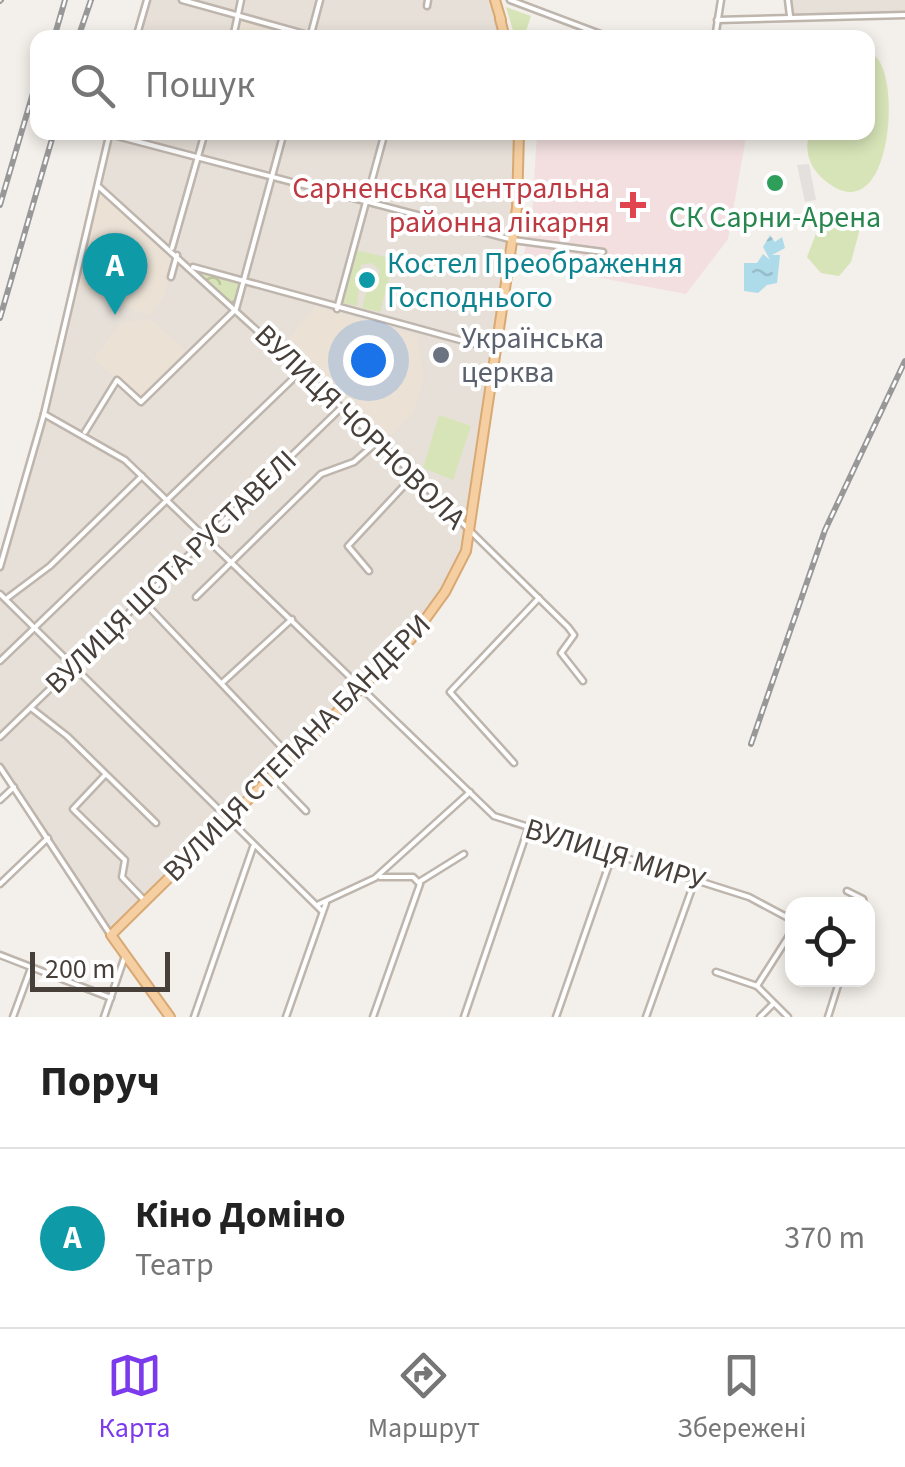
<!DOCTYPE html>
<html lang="uk">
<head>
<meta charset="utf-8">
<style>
  body { margin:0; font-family:"Source Sans 3",sans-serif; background:#f6f6f6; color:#222 }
  .controls { position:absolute; right:30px; bottom:30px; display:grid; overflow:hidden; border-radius:20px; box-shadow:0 5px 15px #0003 }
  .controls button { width:90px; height:90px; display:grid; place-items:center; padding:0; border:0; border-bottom:2px solid #e0e0e0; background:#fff; color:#222; font:50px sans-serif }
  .scale { position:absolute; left:30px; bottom:25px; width:140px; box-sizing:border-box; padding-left:10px; border:5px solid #473f39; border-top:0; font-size:28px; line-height:35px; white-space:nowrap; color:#473f39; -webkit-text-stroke:8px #fff; paint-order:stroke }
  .you { position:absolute; left:368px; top:360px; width:35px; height:35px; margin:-25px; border:8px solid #fff; border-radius:50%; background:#1a73e8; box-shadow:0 0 0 15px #1a73e833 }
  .badge { display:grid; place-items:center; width:65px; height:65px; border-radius:50%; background:#7c3aed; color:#fff; font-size:32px; font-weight:700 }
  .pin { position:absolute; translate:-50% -82px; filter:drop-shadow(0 2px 5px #0008) }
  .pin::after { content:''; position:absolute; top:52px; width:35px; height:30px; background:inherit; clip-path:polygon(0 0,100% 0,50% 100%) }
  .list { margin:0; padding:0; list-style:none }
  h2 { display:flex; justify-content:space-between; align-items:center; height:130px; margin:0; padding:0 40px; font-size:42px }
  h2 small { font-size:32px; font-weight:400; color:#767676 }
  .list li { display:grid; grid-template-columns:65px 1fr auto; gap:30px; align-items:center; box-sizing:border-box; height:180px; padding:0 40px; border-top:2px solid #e0e0e0 }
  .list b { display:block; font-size:38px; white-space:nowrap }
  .list p { margin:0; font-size:32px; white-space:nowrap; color:#767676 }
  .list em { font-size:32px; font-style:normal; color:#767676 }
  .icon { flex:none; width:55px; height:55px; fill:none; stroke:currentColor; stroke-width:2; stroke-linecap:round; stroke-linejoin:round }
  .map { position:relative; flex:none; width:905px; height:1017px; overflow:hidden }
  .search { position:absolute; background:#fff; box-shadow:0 5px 15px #0003; left:30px; right:30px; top:30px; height:110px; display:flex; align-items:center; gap:25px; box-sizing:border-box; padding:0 35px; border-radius:20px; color:#767676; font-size:38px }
  .sheet { height:310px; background:#fff }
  nav { display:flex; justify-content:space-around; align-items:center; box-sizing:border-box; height:140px; border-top:2px solid #e0e0e0; background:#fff; font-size:28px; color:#767676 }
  nav a { display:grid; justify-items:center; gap:5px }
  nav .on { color:#7c3aed }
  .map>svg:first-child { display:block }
</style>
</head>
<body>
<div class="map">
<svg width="905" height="1017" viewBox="0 0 905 1017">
  <defs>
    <pattern id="park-crowns" width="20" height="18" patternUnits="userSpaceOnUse" patternTransform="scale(2.5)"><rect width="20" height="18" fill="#d7e4b7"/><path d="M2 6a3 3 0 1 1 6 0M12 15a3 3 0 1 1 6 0" fill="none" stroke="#bac59e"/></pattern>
    <pattern id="water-ripples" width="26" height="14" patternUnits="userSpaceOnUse" patternTransform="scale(2.5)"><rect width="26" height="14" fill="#addbea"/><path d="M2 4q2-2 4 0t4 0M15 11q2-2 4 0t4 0" fill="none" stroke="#96bdc9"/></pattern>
  </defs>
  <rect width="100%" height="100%" fill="#f3efea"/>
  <!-- residential -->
  <g fill="#e7e0d9">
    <path d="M147 0H495L505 38H136Z"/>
    <path d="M788 0H905V15L790 16Z"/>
    <path d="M110 133H519L520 177 466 551 429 618 111 935 0 767V567L44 414Z"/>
  </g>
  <!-- education -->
  <g fill="#ebe1d5">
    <path d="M241 19 270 27 267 37H236Z"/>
    <path d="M100 193 173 259 165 294 150 316 78 287Z"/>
    <path d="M315 306 417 335 424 379 413 414 383 442 318 380 319 372 307 370 282 347Z"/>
    <path d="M150 319 186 350 139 397 93 359 122 322Z"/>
  </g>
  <!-- medical -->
  <path fill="#f3dfe0" d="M742 132 746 137 728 239 686 294 522 263 532 217 537 133Z"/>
  <!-- grass -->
  <g fill="#d7e4b7">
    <path d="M506 7 531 16 524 37H515Z"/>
    <path d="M868 53C905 54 895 248 820 176 808 164 805 149 809 133L868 132Z"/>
    <path d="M825 210 846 211 862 221 851 262 839 276 821 273 807 257Z"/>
    <path d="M356 250 394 259 380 312 362 308 366 292 380 271 372 263 361 265 357 306 343 303Z"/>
    <path d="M96 261 132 275 124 294 88 280Z"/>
    <path d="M439 415 471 426 453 480 423 468Z"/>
  </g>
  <!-- park -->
  <path fill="url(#park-crowns)" d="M196 270 240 284 233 304Z"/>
  <!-- parking -->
  <path fill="#e3e0de" d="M809 164 816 200 805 202 797 165Z"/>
  <!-- water -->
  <path fill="url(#water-ripples)" d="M770 235 775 242 782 237 785 248 772 255H780L777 283 767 285 758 293 744 291V263H757L763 254 770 260 763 247Z"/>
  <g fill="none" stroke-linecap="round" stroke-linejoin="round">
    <defs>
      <g id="street">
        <path d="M182 0 319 38"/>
        <path d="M510 0 611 38"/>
        <path d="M788 0 790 16"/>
        <path d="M427 6 428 0"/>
        <path d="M717 20 905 15"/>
        <path d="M311 34 320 0"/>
        <path d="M136 38 147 0"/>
        <path d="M233 38 241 0"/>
        <path d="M715 38 721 0"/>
        <path d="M109 134 513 240 603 252"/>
        <path d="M98 186 384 446 568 627 574 635 561 653 583 681"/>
        <path d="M172 248 205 132"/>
        <path d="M193 267 493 349"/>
        <path d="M171 277 177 255"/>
        <path d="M337 309 385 132"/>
        <path d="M44 414 125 460 494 816 749 897 792 920"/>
        <path d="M85 432 117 380 141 402 236 309 284 132"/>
        <path d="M0 567 44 414 109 136"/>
        <path d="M369 571 348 546 414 475"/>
        <path d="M0 594 322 911"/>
        <path d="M196 597 321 474 354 462 378 441"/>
        <path d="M6 599 50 566 142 476"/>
        <path d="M143 601 291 757"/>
        <path d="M0 661 302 370"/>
        <path d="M222 683 292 619"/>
        <path d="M31 708 67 736 156 823"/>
        <path d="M0 737 342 407"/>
        <path d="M514 763 450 692 539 598"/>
        <path d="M0 767 110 934"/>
        <path d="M105 775 73 809 125 860 122 877 144 900"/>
        <path d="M274 778 306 811"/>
        <path d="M0 800 14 787"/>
        <path d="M419 882 464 854"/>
        <path d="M0 884 48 838"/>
        <path d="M847 891 863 899 864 904"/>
        <path d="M319 904 375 878 470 792"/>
        <path d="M0 955 111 998"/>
        <path d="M716 972 757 986 792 931"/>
        <path d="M757 986 788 1017"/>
        <path d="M13 1017 31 968"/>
        <path d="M104 1017 125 956"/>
        <path d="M194 1017 253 847"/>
        <path d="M286 1017 326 903"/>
        <path d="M373 1017 420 884 413 877H380"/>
        <path d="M464 1017 528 829"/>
        <path d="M556 1017 613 853"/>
        <path d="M646 1017 695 880"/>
        <path d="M760 1017 773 1004"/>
        <path d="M828 1017 840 979"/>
      </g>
      <g id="primary">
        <path d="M495 0 501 20"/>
        <path d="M500 19 505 38"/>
        <path d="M170 1017 111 935 411 639 445 592 466 551 517 208 519 132"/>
      </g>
    </defs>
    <!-- street casing -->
    <use href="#street" stroke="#beb5ad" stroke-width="9"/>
    <!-- primary casing -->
    <use href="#primary" stroke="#d9a973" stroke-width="12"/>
    <!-- street -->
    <use href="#street" stroke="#fff" stroke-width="4"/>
    <!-- primary -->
    <use href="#primary" stroke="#f5cfa2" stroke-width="8"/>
    <defs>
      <g id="rail">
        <path d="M0 1 1 0"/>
        <path d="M54 38 65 0"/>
        <path d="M78 38 91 0"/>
        <path d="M0 205 38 76"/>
        <path d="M0 318 54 132"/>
        <path d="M751 744 825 530 905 361"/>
      </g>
    </defs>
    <!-- rail casing -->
    <use href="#rail" stroke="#989898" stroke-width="6"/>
    <!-- rail -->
    <use href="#rail" stroke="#fff" stroke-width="2.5" stroke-dasharray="8" stroke-linecap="butt"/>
  </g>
  <!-- markers -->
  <circle fill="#2e9e5b" stroke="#fff" stroke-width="4" cx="775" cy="183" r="10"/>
  <path fill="#e0444e" stroke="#fff" stroke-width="4" d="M628 190h10v10h10v10h-10v10h-10v-10h-10v-10h10z"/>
  <circle fill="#0f9aa8" stroke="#fff" stroke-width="4" cx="367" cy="280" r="10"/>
  <circle fill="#6b7280" stroke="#fff" stroke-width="4" cx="441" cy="355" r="10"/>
  <g text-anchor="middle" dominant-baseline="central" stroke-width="8" stroke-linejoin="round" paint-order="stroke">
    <!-- health labels -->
    <g font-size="30" fill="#be3a42" stroke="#fff" text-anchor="end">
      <text x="610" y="188">Сарненська центральна<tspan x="610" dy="34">районна лікарня</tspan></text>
    </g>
    <!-- leisure labels -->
    <g font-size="30" fill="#27864d" stroke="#fff">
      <text x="775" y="217">СК Сарни-Арена</text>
    </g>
    <!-- culture labels -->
    <g font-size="30" fill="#0d838f" stroke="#fff" text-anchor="start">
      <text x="387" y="263">Костел Преображення<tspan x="387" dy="34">Господнього</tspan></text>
    </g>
    <!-- worship labels -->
    <g font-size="30" fill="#5b616d" stroke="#fff" text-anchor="start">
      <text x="461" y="338">Українська<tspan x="461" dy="34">церква</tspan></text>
    </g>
    <!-- street labels -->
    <g font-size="30" fill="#473f39" stroke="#fff">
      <text transform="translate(360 427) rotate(44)">ВУЛИЦЯ ЧОРНОВОЛА</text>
      <text transform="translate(171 572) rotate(-44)">ВУЛИЦЯ ШОТА РУСТАВЕЛІ</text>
      <text transform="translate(297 748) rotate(-45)">ВУЛИЦЯ СТЕПАНА БАНДЕРИ</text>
      <text transform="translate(615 855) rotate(17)">ВУЛИЦЯ МИРУ</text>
    </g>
  </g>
</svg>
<div class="controls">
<button><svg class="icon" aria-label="locate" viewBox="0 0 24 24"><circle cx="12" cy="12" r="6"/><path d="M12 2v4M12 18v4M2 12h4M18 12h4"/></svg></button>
</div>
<div class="scale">200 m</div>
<div class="you"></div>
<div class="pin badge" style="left:115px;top:315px;background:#0f9aa8">A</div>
<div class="search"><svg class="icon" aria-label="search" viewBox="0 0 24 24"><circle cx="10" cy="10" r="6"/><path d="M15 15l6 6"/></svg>Пошук</div>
</div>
<section class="sheet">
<h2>Поруч<small></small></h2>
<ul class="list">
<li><span class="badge" style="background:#0f9aa8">A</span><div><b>Кіно Доміно</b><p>Театр</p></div><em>370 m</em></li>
</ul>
</section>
<nav>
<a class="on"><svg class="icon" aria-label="map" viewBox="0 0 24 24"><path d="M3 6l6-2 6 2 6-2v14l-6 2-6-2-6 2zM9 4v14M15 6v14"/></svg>Карта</a>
<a><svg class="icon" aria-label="directions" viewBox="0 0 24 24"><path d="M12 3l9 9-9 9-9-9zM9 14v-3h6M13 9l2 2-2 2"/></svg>Маршрут</a>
<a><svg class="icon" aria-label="saved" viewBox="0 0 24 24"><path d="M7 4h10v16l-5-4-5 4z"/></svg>Збережені</a>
</nav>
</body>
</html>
